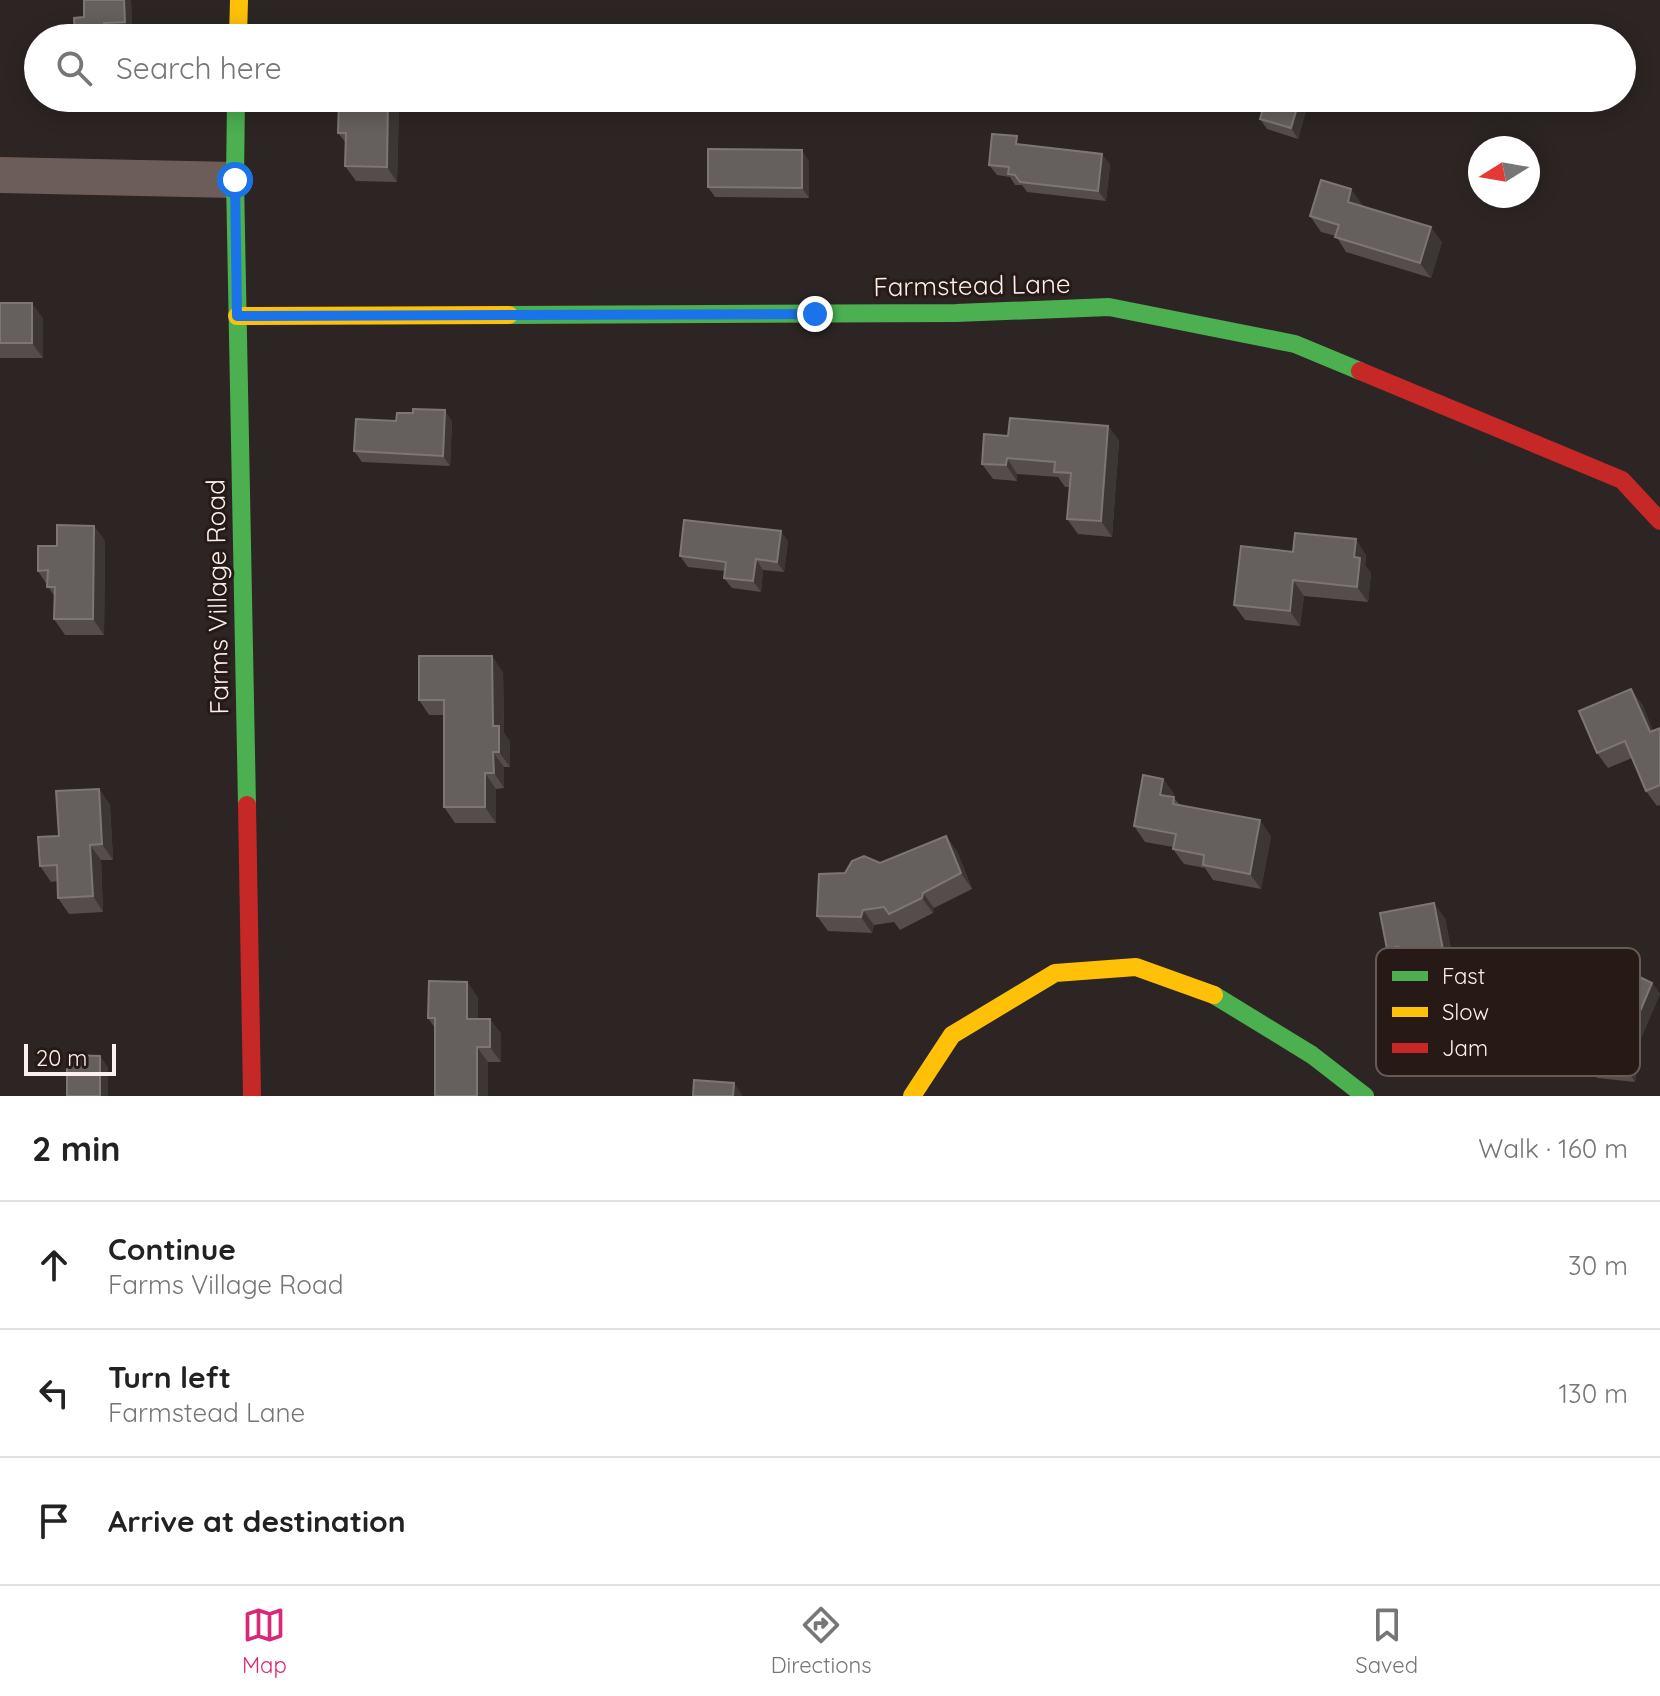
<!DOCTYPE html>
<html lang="en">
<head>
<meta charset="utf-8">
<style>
  body { margin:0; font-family:Quicksand,sans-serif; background:#f6f6f6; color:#222 }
  .compass { position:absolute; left:1468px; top:136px; width:72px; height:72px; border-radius:50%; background:#fff; box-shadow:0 4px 20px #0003; rotate:259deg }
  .scale { position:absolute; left:24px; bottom:20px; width:92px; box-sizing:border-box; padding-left:8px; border:4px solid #faf0ee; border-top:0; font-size:22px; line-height:28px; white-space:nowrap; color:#faf0ee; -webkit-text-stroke:6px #261916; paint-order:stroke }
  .stop { position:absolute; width:24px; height:24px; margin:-18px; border:6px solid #1a73e8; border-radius:50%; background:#fff }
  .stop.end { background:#1a73e8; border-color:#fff; box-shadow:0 2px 8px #0008 }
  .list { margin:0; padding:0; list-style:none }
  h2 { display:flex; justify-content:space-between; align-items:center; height:104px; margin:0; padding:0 32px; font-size:34px }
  h2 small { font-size:26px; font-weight:400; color:#767676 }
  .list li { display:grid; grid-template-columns:52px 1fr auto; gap:24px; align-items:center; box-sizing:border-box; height:128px; padding:0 32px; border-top:2px solid #e0e0e0 }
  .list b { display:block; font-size:30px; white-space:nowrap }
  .list p { margin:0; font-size:26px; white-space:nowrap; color:#767676 }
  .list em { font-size:26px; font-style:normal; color:#767676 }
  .icon { flex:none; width:44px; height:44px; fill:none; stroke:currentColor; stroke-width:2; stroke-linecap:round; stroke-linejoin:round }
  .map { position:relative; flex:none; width:1660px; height:1096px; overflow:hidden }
  .search { position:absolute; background:#fff; box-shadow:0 4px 20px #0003; left:24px; right:24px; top:24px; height:88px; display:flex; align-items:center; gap:20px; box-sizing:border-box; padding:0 28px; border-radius:44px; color:#767676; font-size:30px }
  .sheet { height:488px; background:#fff }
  nav { display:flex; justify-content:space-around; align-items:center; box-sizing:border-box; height:112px; border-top:2px solid #e0e0e0; background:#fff; font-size:22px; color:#767676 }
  nav a { display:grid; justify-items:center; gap:4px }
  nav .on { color:#db2777 }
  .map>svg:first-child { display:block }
</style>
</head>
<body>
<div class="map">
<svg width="1660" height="1096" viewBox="0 0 1660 1096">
  <rect width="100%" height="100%" fill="#2c2523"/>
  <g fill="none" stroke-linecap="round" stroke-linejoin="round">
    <!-- street -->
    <path stroke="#6d5d59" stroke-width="36" d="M0 175 235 180"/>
    <!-- fast -->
    <g stroke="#4caf50" stroke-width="18">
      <path d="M236 98 235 180 247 805"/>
      <path d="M509 315 956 313 1109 307 1295 344 1360 371"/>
      <path d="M1214 995 1312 1055 1365 1096"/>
    </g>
    <!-- slow -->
    <g stroke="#ffc107" stroke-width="18">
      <path d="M238 38 239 0"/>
      <path d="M237 316 509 315"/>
      <path d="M912 1096 952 1035 1055 973 1136 967 1214 995"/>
    </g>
    <!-- jam -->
    <g stroke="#c62828" stroke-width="18">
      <path d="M1360 371 1622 480 1660 521"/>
      <path d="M247 805 252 1096"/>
    </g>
  </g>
  <!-- wall -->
  <g fill="#544d4b">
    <path d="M84 0H131L132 33 112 34V38H75L84 17Z"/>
    <path d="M339 98H407V101H399L397 182 356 181 345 166 346 143 338 133Z"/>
    <path d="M1266 98H1301L1307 107 1298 139 1267 129 1260 119Z"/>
    <path d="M1023 144 1110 164 1106 201 1027 192 1022 185H1015L1010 177 997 175 989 165Z"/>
    <path d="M809 161V198L715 197 708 187Z"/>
    <path d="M1362 204V206L1442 242 1431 278 1346 252 1336 236 1321 232 1310 216Z"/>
    <path d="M0 303 43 318V358H0Z"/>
    <path d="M396 421H452L450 466 362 462 354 451Z"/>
    <path d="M1108 426 1119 441 1112 537 1078 534 1067 519 1070 487H1065L1058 477 1017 474V481L993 479 982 464 1008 436Z"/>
    <path d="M94 526 105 541 104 635H65L54 619 55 597 38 571 57 546Z"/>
    <path d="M788 541 784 572 763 570 761 592 732 588 724 578 725 571 688 567 680 556Z"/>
    <path d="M1293 552 1366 555 1365 565 1371 573 1368 602 1304 596 1300 626 1245 620 1234 605Z"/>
    <path d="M503 672 504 733 510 742V767H504V788L496 789V823H455L444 807V715H429L419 700Z"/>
    <path d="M1642 704 1653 731 1660 728V805L1657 806 1646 791 1632 758 1608 768 1597 753Z"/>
    <path d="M1163 779 1174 794 1173 797 1180 805 1271 836 1261 889 1213 880 1205 868 1184 864 1173 849V847L1145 842 1134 826Z"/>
    <path d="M99 789 110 805 113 860H101L103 912 69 914 58 898V881L51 882 40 866 59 836Z"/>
    <path d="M957 851 972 889 934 908 933 913 900 930 894 922 874 925 872 933 828 931 817 916 845 873 880 863Z"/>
    <path d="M1445 918 1466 1027 1422 1035 1411 1020 1401 964H1398L1387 949Z"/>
    <path d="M467 982 478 998V1019H490L501 1034V1062H488L435 1028 428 1018Z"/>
    <path d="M1652 983 1660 994 1641 1038 1635 1082 1597 1078 1590 1067Z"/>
  </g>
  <!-- shaded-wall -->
  <g fill="#3c3634">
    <path d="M124 0H131L132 33 125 22Z"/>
    <path d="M104 23 112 34V38H105Z"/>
    <path d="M388 98H397L399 101 397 182 387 167Z"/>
    <path d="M1300 98H1301L1307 107 1298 139 1291 128Z"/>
    <path d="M802 150 809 161V198L802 188Z"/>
    <path d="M1102 154 1110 164 1106 201 1098 191Z"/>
    <path d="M1351 189 1362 204 1358 217 1348 202Z"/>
    <path d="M1431 227 1442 242 1431 278 1420 263Z"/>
    <path d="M32 303 43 318V358L32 343Z"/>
    <path d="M445 410 452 421 450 466 443 456Z"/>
    <path d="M1108 426 1119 441 1112 537 1101 521Z"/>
    <path d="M1007 458 1017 474V481L1006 465Z"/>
    <path d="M94 526 105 541 104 635 93 619Z"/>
    <path d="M781 531 788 541 784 572 777 562Z"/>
    <path d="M1356 539 1366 555 1365 565 1371 573 1368 602 1357 587 1354 557Z"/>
    <path d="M756 559 763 570 761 592 753 581Z"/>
    <path d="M1293 580 1304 596 1300 626 1290 611Z"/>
    <path d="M492 656 503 672 504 733 510 742V767L499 752 493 726Z"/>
    <path d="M1631 689 1642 704 1660 747 1650 732Z"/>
    <path d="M493 752 504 767V788L494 773Z"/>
    <path d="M485 773 496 789V823L485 807Z"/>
    <path d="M1163 779 1174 794 1171 810 1160 795Z"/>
    <path d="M99 789 110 805 113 860 102 844Z"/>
    <path d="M1260 820 1271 836 1261 889 1250 874Z"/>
    <path d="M946 836 957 851 972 889 961 873Z"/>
    <path d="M90 845 101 860 103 912 93 896Z"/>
    <path d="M923 893 934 908 933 913 922 898Z"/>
    <path d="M1434 903 1445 918 1466 1027 1455 1012Z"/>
    <path d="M863 910 874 925 872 933 861 917Z"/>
    <path d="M467 982 478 998V1034L467 1019Z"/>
    <path d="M1652 983 1660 994 1641 1038 1635 1082 1628 1071 1633 1028Z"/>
    <path d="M490 1019 501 1034V1062L490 1047Z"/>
    <path d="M477 1047 488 1062V1096H477Z"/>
    <path d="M100 1056 108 1067V1096H100Z"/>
    <path d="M734 1083 742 1094V1096H733Z"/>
  </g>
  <!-- building -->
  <g fill="#655f5d" stroke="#7d7674" stroke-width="2">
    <path d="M84 0H124L125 22 104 23 105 38H75L74 18 84 17Z"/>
    <path d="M348 31 397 32V38H348Z"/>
    <path d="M339 98H388L387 167 345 166 346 133H338Z"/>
    <path d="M1266 98H1300L1291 128 1260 119Z"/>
    <path d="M992 134 1017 136 1016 144 1102 154 1098 191 1020 182 1015 175 1008 174 1009 167 989 165Z"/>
    <path d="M708 149 802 150V188L708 187Z"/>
    <path d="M1321 180 1351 189 1348 202 1431 227 1420 263 1335 237 1339 225 1310 216Z"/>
    <rect x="0" y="303" width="32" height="40"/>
    <path d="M413 409 445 410 443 456 354 451 356 419 396 421 397 413H413Z"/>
    <path d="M1010 418 1108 426 1101 521 1067 519 1071 473 1054 472 1055 462 1007 458 1006 465 982 464 984 434 1008 436Z"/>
    <path d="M684 520 781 531 777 562 756 559 753 581 724 578 726 562 680 556Z"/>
    <path d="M57 525 94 526 93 619H54L55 587H47L48 570 38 571V546H57Z"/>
    <path d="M1295 533 1356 539 1354 557 1360 558 1357 587 1293 580 1290 611 1234 605 1241 546 1293 552Z"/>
    <path d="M419 656H492L493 726H499V752H493L494 773H485V807H444V700H419Z"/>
    <path d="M1631 689 1650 732 1660 728V785L1646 791 1625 741 1597 753 1579 711Z"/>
    <path d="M1143 775 1163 779 1160 795 1174 797 1173 804 1260 820 1250 874 1203 865 1204 855 1173 849 1176 834 1134 826Z"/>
    <path d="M99 789 102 844 90 845 93 896 58 898 57 865 40 866 38 837 59 836 56 791Z"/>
    <path d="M946 836 961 873 923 893 922 898 889 914 884 907 863 910 861 917 817 916 819 874 845 873 852 861 864 856 880 863Z"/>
    <path d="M1434 903 1455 1012 1411 1020 1398 947 1387 949 1380 913Z"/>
    <path d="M1621 968 1652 983 1633 1028 1628 1071 1590 1067 1595 1016Z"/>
    <path d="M429 981 467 982V1019H490V1047H477V1096H435V1018H428Z"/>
    <path d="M67 1055 100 1056V1096H67Z"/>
    <path d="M694 1080 734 1083 733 1096H693Z"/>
  </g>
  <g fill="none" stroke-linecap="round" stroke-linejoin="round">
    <!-- route -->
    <path stroke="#1a73e8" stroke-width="10" d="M235 180 237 316 815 314"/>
  </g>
  <g text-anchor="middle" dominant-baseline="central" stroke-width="6" stroke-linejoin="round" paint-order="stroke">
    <!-- street labels -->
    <g font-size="26" fill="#faf0ee" stroke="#261916">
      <text transform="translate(972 285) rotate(-1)">Farmstead Lane</text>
      <text transform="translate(217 597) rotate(-91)">Farms Village Road</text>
    </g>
  </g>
  <!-- legend -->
  <rect x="1376" y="948" width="264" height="128" rx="12" fill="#261916" stroke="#665a57" stroke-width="2"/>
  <rect x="1392" y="971" width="36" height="10" fill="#4caf50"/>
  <rect x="1392" y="1007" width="36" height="10" fill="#ffc107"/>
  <rect x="1392" y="1043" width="36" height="10" fill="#c62828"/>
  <g font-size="22" fill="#faf0ee">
    <text x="1442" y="984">Fast</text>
    <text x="1442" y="1020">Slow</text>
    <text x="1442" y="1056">Jam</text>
  </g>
</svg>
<svg class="compass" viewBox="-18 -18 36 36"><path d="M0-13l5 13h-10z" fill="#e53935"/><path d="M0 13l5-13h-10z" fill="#767676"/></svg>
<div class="scale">20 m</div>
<div class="stop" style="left:235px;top:180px"></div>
<div class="stop end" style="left:815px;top:314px"></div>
<div class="search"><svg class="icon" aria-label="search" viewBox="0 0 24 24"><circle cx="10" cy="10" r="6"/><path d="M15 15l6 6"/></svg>Search here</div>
</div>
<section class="sheet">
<h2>2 min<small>Walk · 160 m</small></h2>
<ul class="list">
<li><svg class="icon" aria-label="ahead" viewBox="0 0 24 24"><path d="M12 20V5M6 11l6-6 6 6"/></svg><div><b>Continue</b><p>Farms Village Road</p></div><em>30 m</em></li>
<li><svg class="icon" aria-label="left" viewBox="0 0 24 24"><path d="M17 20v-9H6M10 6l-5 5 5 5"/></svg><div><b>Turn left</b><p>Farmstead Lane</p></div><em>130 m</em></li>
<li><svg class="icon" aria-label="arrive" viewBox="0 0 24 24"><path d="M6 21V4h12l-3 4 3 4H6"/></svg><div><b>Arrive at destination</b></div></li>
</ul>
</section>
<nav>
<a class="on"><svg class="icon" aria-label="map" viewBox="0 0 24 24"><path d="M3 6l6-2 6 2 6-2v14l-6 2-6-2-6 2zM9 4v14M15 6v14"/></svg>Map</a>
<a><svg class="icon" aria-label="directions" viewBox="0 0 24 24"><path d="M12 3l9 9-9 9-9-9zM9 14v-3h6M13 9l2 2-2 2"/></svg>Directions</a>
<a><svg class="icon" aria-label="saved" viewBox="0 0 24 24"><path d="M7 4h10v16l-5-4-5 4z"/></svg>Saved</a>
</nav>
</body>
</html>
